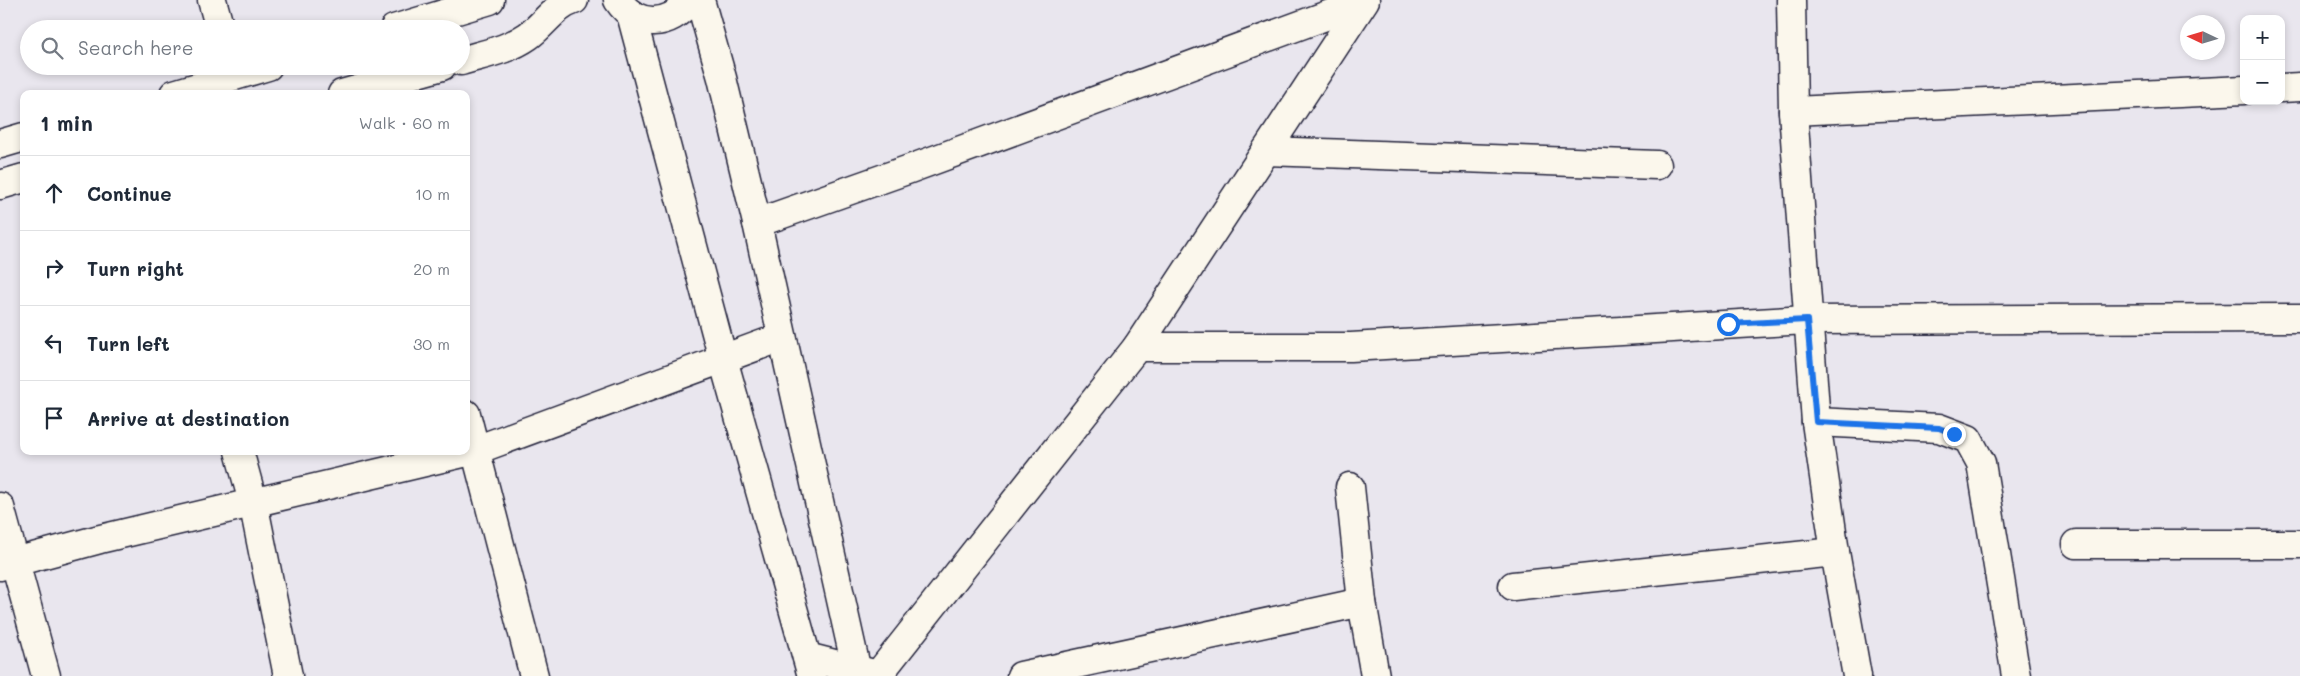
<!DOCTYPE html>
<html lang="en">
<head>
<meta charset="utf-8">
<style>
  body { margin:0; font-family:Mali,sans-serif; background:#f6f6f7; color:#1f2937 }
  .controls { position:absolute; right:15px; top:15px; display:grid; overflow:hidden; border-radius:10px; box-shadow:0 2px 8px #0003 }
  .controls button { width:45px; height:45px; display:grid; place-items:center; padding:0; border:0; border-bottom:1px solid #e0e1e3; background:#fff; color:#1f2937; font:25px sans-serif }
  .compass { position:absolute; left:2180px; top:15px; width:45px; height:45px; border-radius:50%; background:#fff; box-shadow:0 2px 8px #0003; rotate:274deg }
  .stop { position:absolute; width:15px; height:15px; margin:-11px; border:4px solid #1a73e8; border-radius:50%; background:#fff }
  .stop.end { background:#1a73e8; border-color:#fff; box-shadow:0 1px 5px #0008 }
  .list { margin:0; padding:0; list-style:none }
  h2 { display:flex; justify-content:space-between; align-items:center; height:65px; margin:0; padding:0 20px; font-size:21px }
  h2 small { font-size:16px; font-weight:400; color:#747a83 }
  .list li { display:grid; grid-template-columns:32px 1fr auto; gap:15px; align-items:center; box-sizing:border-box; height:75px; padding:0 20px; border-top:1px solid #e0e1e3 }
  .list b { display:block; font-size:19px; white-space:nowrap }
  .list em { font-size:16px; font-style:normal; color:#747a83 }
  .icon { flex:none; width:28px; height:28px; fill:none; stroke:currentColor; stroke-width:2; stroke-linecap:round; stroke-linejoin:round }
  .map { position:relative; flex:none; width:2300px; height:676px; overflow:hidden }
  .search { position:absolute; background:#fff; box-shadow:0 2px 8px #0003; left:20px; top:20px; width:450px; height:55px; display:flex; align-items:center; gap:12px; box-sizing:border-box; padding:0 18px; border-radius:28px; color:#747a83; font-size:19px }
  .panel { position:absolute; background:#fff; box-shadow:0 2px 8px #0003; left:20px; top:90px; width:450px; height:365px; border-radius:10px }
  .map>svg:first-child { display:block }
</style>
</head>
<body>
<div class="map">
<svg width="2300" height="676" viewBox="0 0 2300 676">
  <rect width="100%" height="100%" fill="#e9e6ee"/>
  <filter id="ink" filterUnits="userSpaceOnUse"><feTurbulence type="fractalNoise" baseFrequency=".02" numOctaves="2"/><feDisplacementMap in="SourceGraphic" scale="10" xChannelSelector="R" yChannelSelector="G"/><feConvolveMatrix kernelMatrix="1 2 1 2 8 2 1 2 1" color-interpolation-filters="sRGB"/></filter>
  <g filter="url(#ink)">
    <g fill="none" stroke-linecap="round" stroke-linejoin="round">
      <defs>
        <g id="street">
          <path d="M212 0 220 29"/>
          <path d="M1791 0 1793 111 1816 422 1835 552 1857 676"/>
          <path d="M2281 88 2300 87"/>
          <path d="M1793 111 2244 90"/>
          <path d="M1266 151 1657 165"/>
          <path d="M757 223 907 170 1363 2"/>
          <path d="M1137 347H1351L1807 320 2300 318"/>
          <path d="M466 414 534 676"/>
          <path d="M1816 422 1939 428 1968 439 1981 463 2016 676"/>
          <path d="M239 451 253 502 288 676"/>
          <path d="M1350 487 1362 602 1375 676"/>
          <path d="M0 507 46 676"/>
          <path d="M2076 544H2300"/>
          <path d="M0 566 100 539 476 450 782 337"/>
          <path d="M1513 586 1835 552"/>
          <path d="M807 657 878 675"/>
          <path d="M878 675 1137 347 1365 0"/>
          <path d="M1021 676 1362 602"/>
        </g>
        <g id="secondary">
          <path d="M618 0C637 29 670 27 690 0"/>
          <path d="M700 0 722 78 757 223 858 676"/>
          <path d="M631 14 723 359 812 676"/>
          <path d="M394 29 490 0"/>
          <path d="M461 61C484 54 508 50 528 36 544 25 554 6 574 0"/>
          <path d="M174 94 268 66"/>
          <path d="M342 94 442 66"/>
          <path d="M0 144 24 137"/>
          <path d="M0 185 24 178"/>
        </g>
      </defs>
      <!-- street casing -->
      <use href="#street" stroke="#22223b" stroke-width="31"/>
      <!-- secondary casing -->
      <use href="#secondary" stroke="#22223b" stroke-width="31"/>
      <!-- street -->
      <use href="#street" stroke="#fbf7ec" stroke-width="28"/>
      <!-- secondary -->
      <use href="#secondary" stroke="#fbf7ec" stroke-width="28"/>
    </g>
  </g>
  <g fill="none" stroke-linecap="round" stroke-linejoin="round" filter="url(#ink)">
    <!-- route -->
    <path stroke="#1a73e8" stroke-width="6" d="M1728 324 1807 320 1816 422 1939 428 1954 434"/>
  </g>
</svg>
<div class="controls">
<button>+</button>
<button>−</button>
</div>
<svg class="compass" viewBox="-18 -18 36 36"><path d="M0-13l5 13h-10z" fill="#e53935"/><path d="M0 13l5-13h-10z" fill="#747a83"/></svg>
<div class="stop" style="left:1728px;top:324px"></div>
<div class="stop end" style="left:1954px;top:434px"></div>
<div class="search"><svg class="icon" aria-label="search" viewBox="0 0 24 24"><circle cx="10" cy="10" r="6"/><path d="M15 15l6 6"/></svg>Search here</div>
<section class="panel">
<h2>1 min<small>Walk · 60 m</small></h2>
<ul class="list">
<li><svg class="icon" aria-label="ahead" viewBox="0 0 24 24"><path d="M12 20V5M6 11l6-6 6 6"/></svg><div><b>Continue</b></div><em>10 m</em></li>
<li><svg class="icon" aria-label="right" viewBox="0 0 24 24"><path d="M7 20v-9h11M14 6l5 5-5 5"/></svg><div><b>Turn right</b></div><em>20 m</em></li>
<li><svg class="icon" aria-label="left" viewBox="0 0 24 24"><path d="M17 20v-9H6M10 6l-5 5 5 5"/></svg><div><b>Turn left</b></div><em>30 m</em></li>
<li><svg class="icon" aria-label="arrive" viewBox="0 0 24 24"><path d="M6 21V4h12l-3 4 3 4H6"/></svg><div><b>Arrive at destination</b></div></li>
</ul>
</section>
</div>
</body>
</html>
